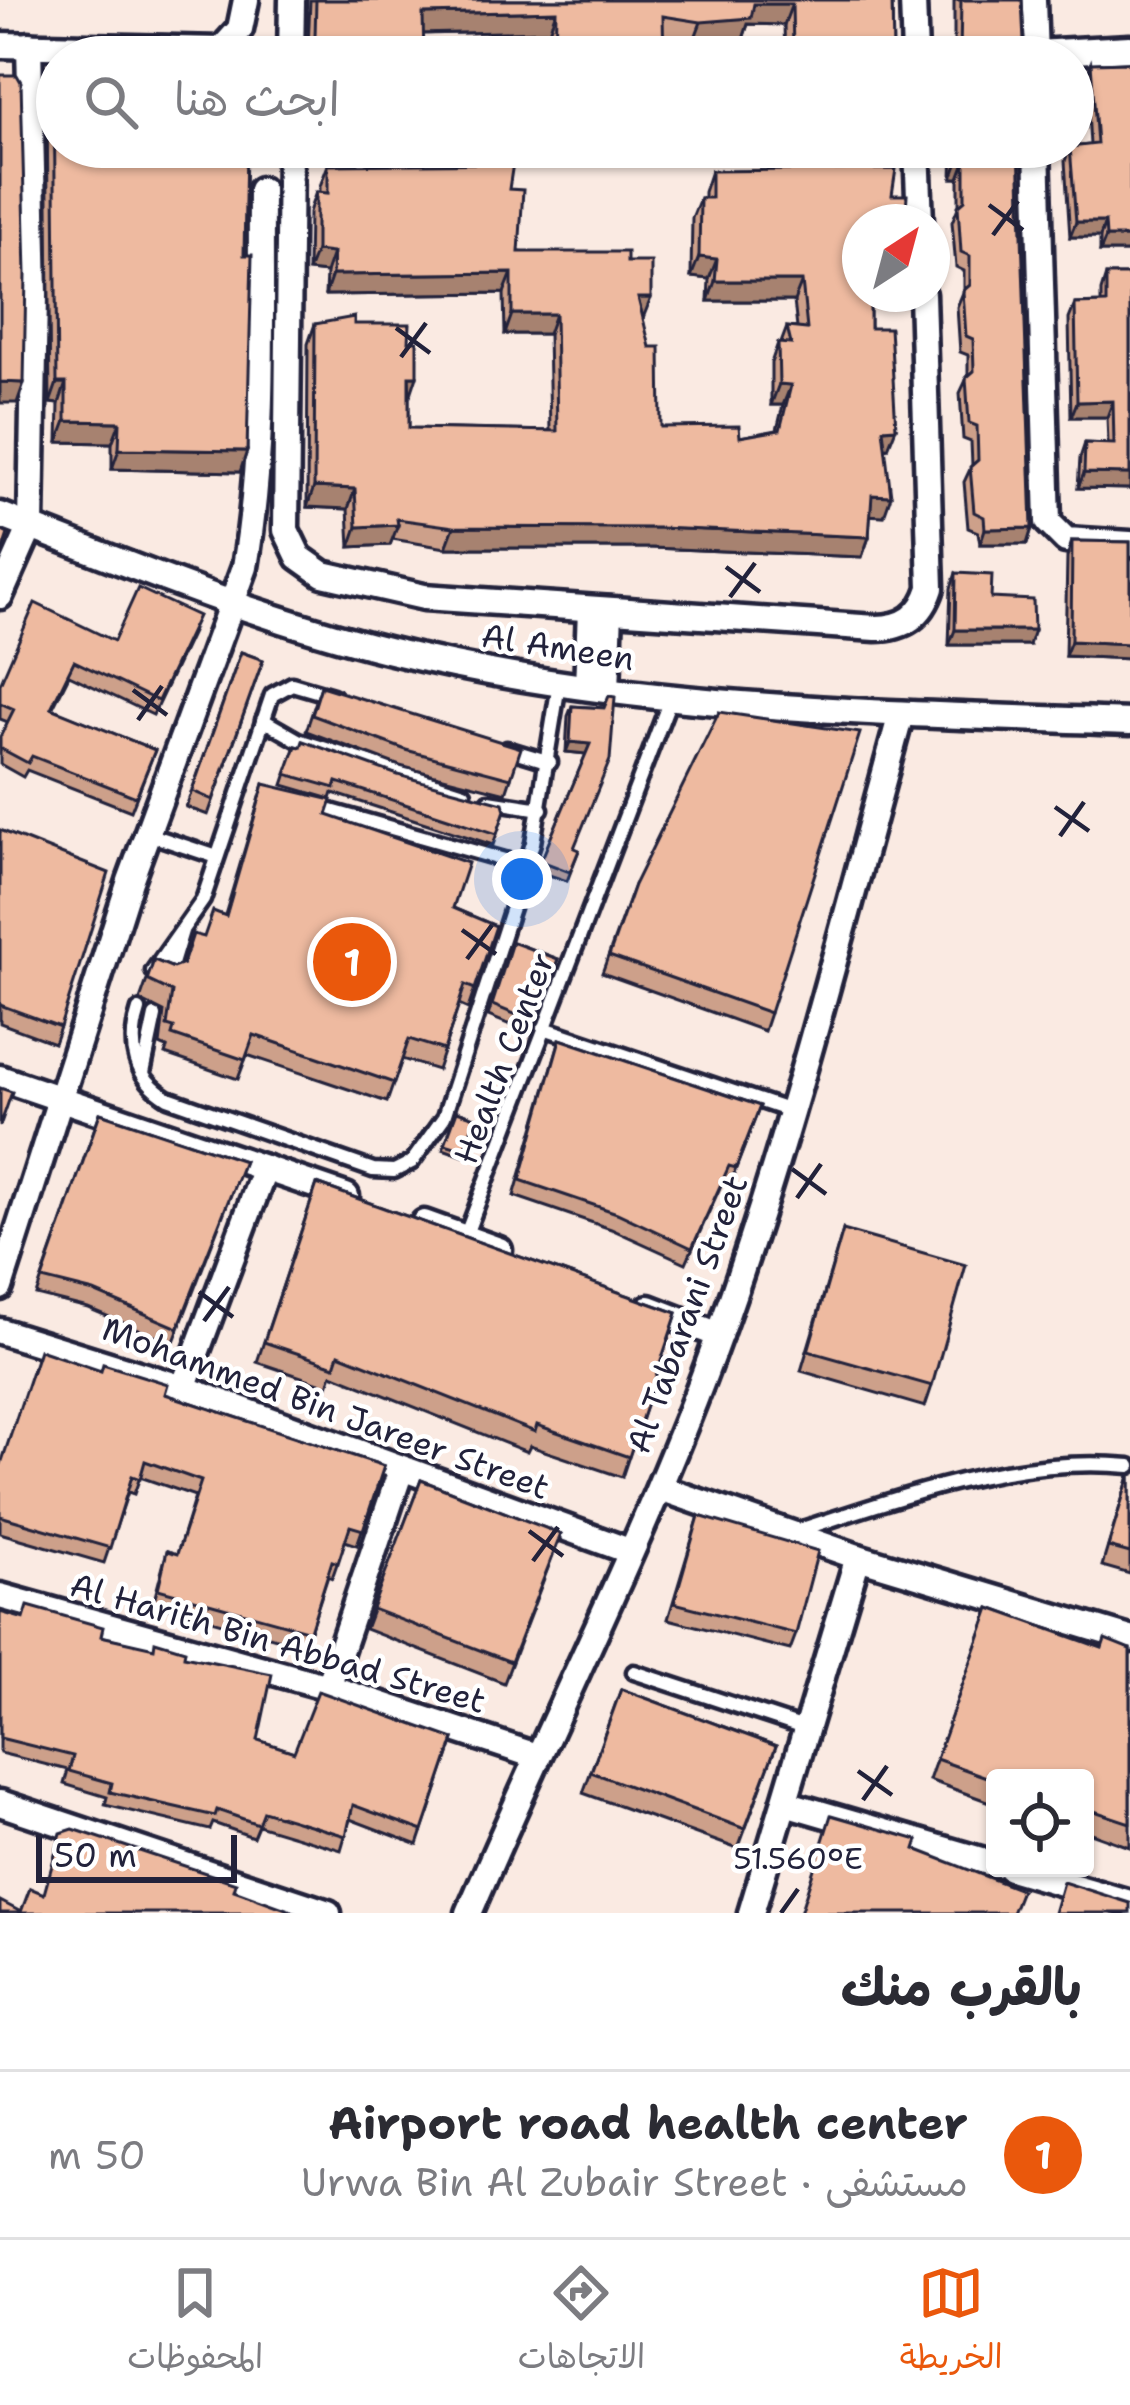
<!DOCTYPE html>
<html lang="ar">
<head>
<meta charset="utf-8">
<style>
  body { margin:0; font-family:"Shantell Sans","Playpen Sans Arabic",sans-serif; background:#f7f7f7; color:#2b2b33; direction:rtl }
  .controls { position:absolute; right:36px; bottom:36px; display:grid; overflow:hidden; border-radius:12px; box-shadow:0 3px 9px #0004 }
  .controls button { width:108px; height:108px; display:grid; place-items:center; padding:0; border:0; border-bottom:3px solid #e1e1e2; background:#fff; color:#2b2b33; font:60px sans-serif }
  .compass { position:absolute; left:842px; top:204px; width:108px; height:108px; border-radius:50%; background:#fff; box-shadow:0 3px 9px #0004; rotate:36deg }
  .scale { position:absolute; left:36px; bottom:30px; width:201px; box-sizing:border-box; padding-left:12px; border:6px solid #22223b; border-top:0; font-size:33px; line-height:42px; white-space:nowrap; color:#22223b; -webkit-text-stroke:9px #fff; paint-order:stroke }
  .you { position:absolute; left:522px; top:879px; width:42px; height:42px; margin:-30px; border:9px solid #fff; border-radius:50%; background:#1a73e8; box-shadow:0 0 0 18px #1a73e833 }
  .badge { display:grid; place-items:center; width:78px; height:78px; border-radius:50%; background:#ea580c; color:#fff; font-size:39px; font-weight:700 }
  .pin { position:absolute; translate:-50% -50%; border:6px solid #fff; box-shadow:0 3px 12px #0006 }
  .list { margin:0; padding:0; list-style:none }
  h2 { display:flex; justify-content:space-between; align-items:center; height:156px; margin:0; padding:0 48px; font-size:51px }
  h2 small { font-size:39px; font-weight:400; color:#7c7c81 }
  .list li { display:grid; grid-template-columns:78px 1fr auto; gap:36px; align-items:center; box-sizing:border-box; height:168px; padding:0 48px; border-top:3px solid #e1e1e2 }
  .list b { display:block; font-size:45px; white-space:nowrap }
  .list p { margin:0; font-size:39px; white-space:nowrap; color:#7c7c81 }
  .list em { font-size:39px; font-style:normal; color:#7c7c81 }
  .icon { flex:none; width:66px; height:66px; fill:none; stroke:currentColor; stroke-width:2; stroke-linecap:round; stroke-linejoin:round }
  .map { position:relative; flex:none; width:1130px; height:1913px; overflow:hidden; direction:ltr }
  .search { position:absolute; background:#fff; box-shadow:0 3px 9px #0004; left:36px; right:36px; top:36px; height:132px; display:flex; align-items:center; gap:30px; box-sizing:border-box; padding:0 42px; border-radius:66px; color:#7c7c81; font-size:45px }
  .sheet { height:324px; background:#fff }
  nav { display:flex; justify-content:space-around; align-items:center; box-sizing:border-box; height:168px; border-top:3px solid #e1e1e2; background:#fff; font-size:33px; color:#7c7c81 }
  nav a { display:grid; justify-items:center; gap:6px }
  nav .on { color:#ea580c }
  .map>svg:first-child { display:block }
</style>
</head>
<body>
<div class="map">
<svg width="1130" height="1913" viewBox="0 0 1130 1913">
  <rect width="100%" height="100%" fill="#faeae2"/>
  <filter id="ink" filterUnits="userSpaceOnUse"><feTurbulence type="fractalNoise" baseFrequency=".00833" numOctaves="2"/><feDisplacementMap in="SourceGraphic" scale="24" xChannelSelector="R" yChannelSelector="G"/><feConvolveMatrix kernelMatrix="1 2 1 2 8 2 1 2 1" color-interpolation-filters="sRGB"/></filter>
  <g filter="url(#ink)">
    <g fill="none" stroke-linecap="round" stroke-linejoin="round">
      <defs>
        <g id="service">
          <path d="M263 720 298 740 464 793"/>
          <path d="M507 749 550 762"/>
          <path d="M489 801 541 809"/>
          <path d="M317 807 526 866"/>
          <path d="M148 834 217 857"/>
          <path d="M153 971 203 900 272 695 292 684 333 696"/>
          <path d="M168 977 182 931"/>
          <path d="M139 1010C127 1046 135 1078 168 1098L373 1170 394 1171 412 1162 444 1117 533 843 559 684"/>
          <path d="M544 1028 793 1112"/>
          <path d="M143 1073 155 1016"/>
          <path d="M465 1237 671 697"/>
          <path d="M796 1531C905 1496 1014 1455 1130 1466"/>
          <path d="M634 1672 807 1729"/>
        </g>
        <g id="minor">
          <path d="M913 0 915 57"/>
          <path d="M1033 0 1035 57"/>
          <path d="M0 45 221 50 240 29 246 0"/>
          <path d="M1035 53 1130 48"/>
          <path d="M291 57 292 0"/>
          <path d="M290 147 286 530 299 557 323 574 424 597 876 628C905 628 922 616 931 588L922 294"/>
          <path d="M917 147 920 222"/>
          <path d="M1037 147 1048 522 1066 540 1130 544"/>
          <path d="M0 515C128 564 253 617 387 650 629 710 882 713 1130 722"/>
          <path d="M0 596 31 526 35 294 29 45"/>
          <path d="M587 687 590 609"/>
          <path d="M607 689 610 610"/>
          <path d="M0 1078 346 1196"/>
          <path d="M424 1223 499 1250"/>
          <path d="M0 1287 130 881 245 567C266 443 260 315 261 190"/>
          <path d="M649 1308 719 1335"/>
          <path d="M0 1331 183 1388 629 1551"/>
          <path d="M183 1388 265 1168"/>
          <path d="M660 1488 858 1557 1130 1639"/>
          <path d="M0 1596 328 1687 536 1756"/>
          <path d="M328 1687 401 1470"/>
          <path d="M0 1803 328 1913"/>
          <path d="M785 1803 995 1864"/>
          <path d="M1010 1868 1130 1903"/>
          <path d="M469 1913C551 1720 648 1533 719 1335 792 1132 844 922 901 714"/>
          <path d="M751 1913 858 1557"/>
        </g>
      </defs>
      <!-- service casing -->
      <use href="#service" stroke="#22223b" stroke-width="21"/>
      <!-- minor casing -->
      <use href="#minor" stroke="#22223b" stroke-width="33"/>
      <!-- service -->
      <use href="#service" stroke="#fff" stroke-width="12"/>
      <!-- minor -->
      <use href="#minor" stroke="#fff" stroke-width="24"/>
    </g>
    <!-- wall -->
    <g fill="#cda08a" stroke="#22223b" stroke-width="3">
      <path d="M310 0H892L893 57H785L784 25 748 24 743 39 693 43 664 37V57H548L549 31 423 34 424 57H305L308 49Z"/>
      <path d="M954 0H1022L1024 42 1034 57H954Z"/>
      <path d="M1091 63 1130 252H1100V237H1070L1065 161 1070 147 1090 145 1086 78Z"/>
      <path d="M57 64V147L244 255 247 451 240 472 112 469V443L58 442 59 404 50 403 47 103 54 83V71Z"/>
      <path d="M953 147H1019L1032 528 1027 544H980L978 532 968 528 964 482 972 465 971 442 963 439 960 393 968 376V355L960 352 957 307 964 290V271L956 267 952 222 959 205V178H952Z"/>
      <path d="M328 165 509 189 519 252 627 262 643 318 661 427 740 437 777 430 783 405H771V363L778 343H781L787 327 797 328 794 301H708L709 279 691 277 692 218 700 198H704V192L711 171 892 195 882 300H870V328L888 448 885 449 884 516 870 515 869 537 862 557 652 548H446L392 539 390 545 350 547 348 509 307 507 308 344 315 324H354L409 397V428L550 431 548 334H505L504 293 325 295 326 273 308 271 309 212 316 192H320V186Z"/>
      <path d="M1106 275H1130V489L1078 488 1080 458 1085 443 1108 444 1107 417H1071L1069 319 1075 304 1101 303V291Z"/>
      <path d="M1072 541 1130 542V659L1065 656 1067 557Z"/>
      <path d="M956 573 991 598 1029 645H949L951 588Z"/>
      <path d="M193 630 153 715 69 675 52 709 155 750 131 811 27 770 23 777 0 764V737L8 722 0 719V684L114 641Z"/>
      <path d="M241 652 263 660 208 815 186 807Z"/>
      <path d="M321 686 511 778 506 793 400 766 306 731Z"/>
      <path d="M572 706 604 708 574 848 579 850 567 881 537 871 586 754 566 752 568 716Z"/>
      <path d="M296 746 398 775 505 810 493 845 333 793 331 799 283 785Z"/>
      <path d="M264 784 327 815 453 908 496 926 468 1009 459 1005 437 1070 402 1059 387 1102 247 1055 238 1079 165 1054 167 1048 160 1045 164 1012 140 1000 154 960 173 968 182 965 204 937 225 915Z"/>
      <path d="M0 830 60 1027 54 1043 0 1023Z"/>
      <path d="M634 885 770 1013 764 1031 602 973Z"/>
      <path d="M512 942 558 959 530 1033 488 1016Z"/>
      <path d="M560 1039 760 1106 730 1184 723 1181 686 1263 611 1229 514 1196Z"/>
      <path d="M457 1111 475 1117 463 1156 443 1149Z"/>
      <path d="M100 1113 244 1161 173 1344 88 1308 36 1295Z"/>
      <path d="M317 1184 677 1313 622 1477 530 1446 527 1452 332 1374 328 1386 257 1362Z"/>
      <path d="M843 1230 932 1386 925 1407 801 1371Z"/>
      <path d="M165 1394 384 1466 357 1545 345 1541 332 1578 328 1576 305 1646 153 1604 167 1551 177 1554 195 1496 140 1477 134 1494 128 1492 104 1563 0 1533V1465Z"/>
      <path d="M1130 1473V1574L1102 1566Z"/>
      <path d="M421 1480 561 1534 504 1683 365 1629Z"/>
      <path d="M699 1516 796 1634 790 1650 668 1619Z"/>
      <path d="M990 1608 1102 1648 1130 1649V1847L1085 1831V1778H995V1804L929 1780Z"/>
      <path d="M0 1612 184 1656 258 1740 294 1752 454 1739 418 1845 350 1819 341 1850 258 1825 253 1837 213 1823 210 1830 105 1805 107 1797 64 1784 68 1770 0 1753Z"/>
      <path d="M621 1689 776 1746 738 1849 583 1793Z"/>
    </g>
    <!-- shaded-wall -->
    <g fill="#a78270" stroke="#22223b" stroke-width="3">
      <path d="M754 4H792L784 25 748 24 743 39 693 43 701 22Z"/>
      <path d="M556 11 549 31 415 34 423 14Z"/>
      <path d="M958 162H965L959 178H952Z"/>
      <path d="M1076 222H1105L1100 237H1070Z"/>
      <path d="M1106 237H1130V252H1100Z"/>
      <path d="M316 251 333 253 326 273 308 271Z"/>
      <path d="M699 257 717 259 709 279 691 277Z"/>
      <path d="M512 273 504 293 325 295 332 275Z"/>
      <path d="M715 281H802L794 301H708Z"/>
      <path d="M864 294H884L882 300H862Z"/>
      <path d="M638 298H651L643 318Z"/>
      <path d="M512 314H555L548 334H505Z"/>
      <path d="M409 376H417L410 397Z"/>
      <path d="M0 382 24 383 17 403H0Z"/>
      <path d="M57 383H66L59 404 50 403Z"/>
      <path d="M779 384 791 385 783 405H771Z"/>
      <path d="M1113 401 1107 417H1071L1077 402Z"/>
      <path d="M66 421 120 422 112 443 58 442Z"/>
      <path d="M896 428 888 448 875 449 883 429Z"/>
      <path d="M119 449 247 451 240 472 112 469Z"/>
      <path d="M1084 473 1130 474V489L1078 488Z"/>
      <path d="M314 487 355 489 348 509 307 507Z"/>
      <path d="M872 495 891 496 884 516 864 515Z"/>
      <path d="M398 525 390 545 350 547 357 527Z"/>
      <path d="M454 527 659 528 869 537 862 557 652 548H446Z"/>
      <path d="M1032 528 1027 544H980L985 529Z"/>
      <path d="M955 630H1034L1029 645H949Z"/>
      <path d="M1071 641 1130 644V659L1065 656Z"/>
      <path d="M570 742 590 744 586 754 566 752Z"/>
    </g>
    <!-- building -->
    <g fill="#eebaa0" stroke="#22223b" stroke-width="3">
      <path d="M316 0H892L893 57H789L788 50 793 51 792 4H754L751 18 701 22 663 16 664 57H555L556 11 423 14 424 57H306L307 50 315 37Z"/>
      <path d="M961 0H1022L1024 42 1034 57H960Z"/>
      <path d="M62 51 131 53V57H62Z"/>
      <path d="M172 54 248 56V57H172Z"/>
      <path d="M1130 62V237H1106L1105 222H1076L1070 147 1097 144 1091 63Z"/>
      <path d="M0 75H17L21 82 26 274 24 383 0 382Z"/>
      <path d="M54 83H57V147H246L244 255H252L247 451 119 449 120 422 66 421V383H57Z"/>
      <path d="M958 147H1019L1032 528 985 529 984 517 974 512 970 467 978 460 977 426 969 423 966 378 974 371 973 339 966 336 963 291 970 285V256L961 252 958 206 965 200V162H958Z"/>
      <path d="M513 163 509 189 523 190 519 252H627V262H651V298H638L650 347H660L661 427 739 426 740 437 780 430 791 385 779 384 778 343 791 344 787 327 807 329 802 281H715L717 259 699 257 700 198H711V171L896 169 892 195H907L905 222H860V294H870V328H890L896 428 883 429 891 496 872 495 869 537 659 528 454 527 397 519 398 525 357 527 355 489 314 487 315 324 354 317V324H410L409 341H417V376H409V428L557 431 555 314H512V273L332 275 333 253 316 251V192L328 193V165Z"/>
      <path d="M1106 275H1130V474L1084 473 1085 443 1114 444 1113 401 1077 402 1075 304 1106 303Z"/>
      <path d="M0 530 8 534 0 558Z"/>
      <path d="M1072 541 1130 542V644L1071 641Z"/>
      <path d="M956 573 992 575 991 598 1033 600 1034 630H955Z"/>
      <path d="M138 588 198 616 158 701 74 661 51 708 155 750 136 797 32 756 28 763 0 748V737L14 709 0 703V684L35 603 114 641Z"/>
      <path d="M241 652 263 660 213 800 192 791Z"/>
      <path d="M321 686 521 748 511 778 406 750 312 715Z"/>
      <path d="M609 696 615 697 610 760 574 848 579 850 570 872 541 861 590 744 570 742 572 706 604 708Z"/>
      <path d="M719 712 860 733 770 1013 609 956 634 885Z"/>
      <path d="M303 741 398 775 503 803 505 810 497 834 337 782 335 788 286 774 296 746 301 747Z"/>
      <path d="M264 784 332 800 327 815 468 863 453 908 496 926 475 989 465 985 444 1050 409 1039 394 1083 254 1035 245 1060 172 1035 174 1028 167 1026 172 992 147 980 154 960 173 968 183 964 193 934 204 937 213 911 226 916Z"/>
      <path d="M0 830 109 873 60 1027 0 1005Z"/>
      <path d="M512 942 558 959 534 1022 492 1005Z"/>
      <path d="M560 1039 760 1106 736 1168 729 1166 692 1248 617 1213 520 1180Z"/>
      <path d="M0 1088 12 1092 0 1126Z"/>
      <path d="M457 1111 475 1117 465 1150 445 1144Z"/>
      <path d="M100 1113 244 1161 178 1328 94 1292 42 1279Z"/>
      <path d="M317 1184 677 1313 629 1457 537 1425 535 1432 339 1354 335 1366 264 1342Z"/>
      <path d="M843 1230 966 1265 932 1386 808 1351Z"/>
      <path d="M39 1350 101 1371 103 1364 168 1384 165 1394 384 1466 363 1530 350 1526 338 1563 332 1561 310 1631 158 1589 167 1551 177 1554 201 1481 145 1461 140 1479 132 1476 110 1548 0 1516V1467Z"/>
      <path d="M1130 1473V1553L1108 1547Z"/>
      <path d="M421 1480 561 1534 511 1662 372 1609Z"/>
      <path d="M699 1516 818 1551 796 1634 674 1603Z"/>
      <path d="M28 1606 103 1627 101 1636 154 1648 155 1641 185 1650 184 1656 272 1674 258 1740 294 1752 318 1691 454 1739 423 1831 353 1805 346 1836 263 1811 258 1824 217 1810 215 1816 110 1792 112 1783 69 1771 73 1756 0 1738V1612L24 1619Z"/>
      <path d="M990 1608 1102 1648 1105 1639 1130 1649V1823L1085 1808 1087 1799 1085 1798V1778H995V1780L936 1759Z"/>
      <path d="M621 1689 776 1746 745 1829 591 1772Z"/>
      <path d="M831 1815 918 1840 915 1849 1021 1890 1012 1913H800Z"/>
      <path d="M73 1829 236 1883 234 1890 297 1913H0V1901L21 1912 30 1888 44 1894 61 1833Z"/>
      <path d="M1063 1882 1130 1903V1913H1054Z"/>
    </g>
  </g>
  <!-- ticks -->
  <path fill="none" stroke="#22223b" stroke-width="4.5" d="M989 205 1023 230M993 235 1018 201M396 328 430 353M401 357 426 323M726 567 760 592M730 597 755 563M133 690 167 715M138 720 162 686M1055 807 1089 831M1060 836 1084 802M462 930 496 954M467 959 492 925M792 1169 826 1194M797 1198 821 1164M199 1292 233 1317M204 1321 229 1287M529 1531 563 1556M533 1561 558 1527M858 1771 892 1795M863 1800 887 1766M781 1913 798 1889"/>
  <g text-anchor="middle" dominant-baseline="central" stroke-width="9" stroke-linejoin="round" paint-order="stroke">
    <!-- street labels -->
    <g font-size="33" fill="#22223b" stroke="#fff">
      <text transform="translate(558 647) rotate(9)">Al Ameen</text>
      <text transform="translate(504 1058) rotate(-69)">Health Center</text>
      <text transform="translate(687 1314) rotate(-70)">Al Tabarani Street</text>
      <text transform="translate(326 1408) rotate(20)">Mohammed Bin Jareer Street</text>
      <text transform="translate(278 1643) rotate(16)">Al Harith Bin Abbad Street</text>
    </g>
  </g>
  <g font-size="30" text-anchor="middle" fill="#22223b" stroke="#fff" stroke-width="9" stroke-linejoin="round" paint-order="stroke">
    <text x="798" y="1869">51.560°E</text>
  </g>
</svg>
<div class="controls">
<button><svg class="icon" aria-label="locate" viewBox="0 0 24 24"><circle cx="12" cy="12" r="6"/><path d="M12 2v4M12 18v4M2 12h4M18 12h4"/></svg></button>
</div>
<svg class="compass" viewBox="-18 -18 36 36"><path d="M0-13l5 13h-10z" fill="#e53935"/><path d="M0 13l5-13h-10z" fill="#7c7c81"/></svg>
<div class="scale">50 m</div>
<div class="you"></div>
<div class="pin badge" style="left:352px;top:962px">1</div>
<div class="search"><svg class="icon" aria-label="search" viewBox="0 0 24 24"><circle cx="10" cy="10" r="6"/><path d="M15 15l6 6"/></svg>ابحث هنا</div>
</div>
<section class="sheet">
<h2>بالقرب منك<small></small></h2>
<ul class="list">
<li><span class="badge">1</span><div><b>Airport road health center</b><p>مستشفى · Urwa Bin Al Zubair Street</p></div><em>50 m</em></li>
</ul>
</section>
<nav>
<a class="on"><svg class="icon" aria-label="map" viewBox="0 0 24 24"><path d="M3 6l6-2 6 2 6-2v14l-6 2-6-2-6 2zM9 4v14M15 6v14"/></svg>الخريطة</a>
<a><svg class="icon" aria-label="directions" viewBox="0 0 24 24"><path d="M12 3l9 9-9 9-9-9zM9 14v-3h6M13 9l2 2-2 2"/></svg>الاتجاهات</a>
<a><svg class="icon" aria-label="saved" viewBox="0 0 24 24"><path d="M7 4h10v16l-5-4-5 4z"/></svg>المحفوظات</a>
</nav>
</body>
</html>
